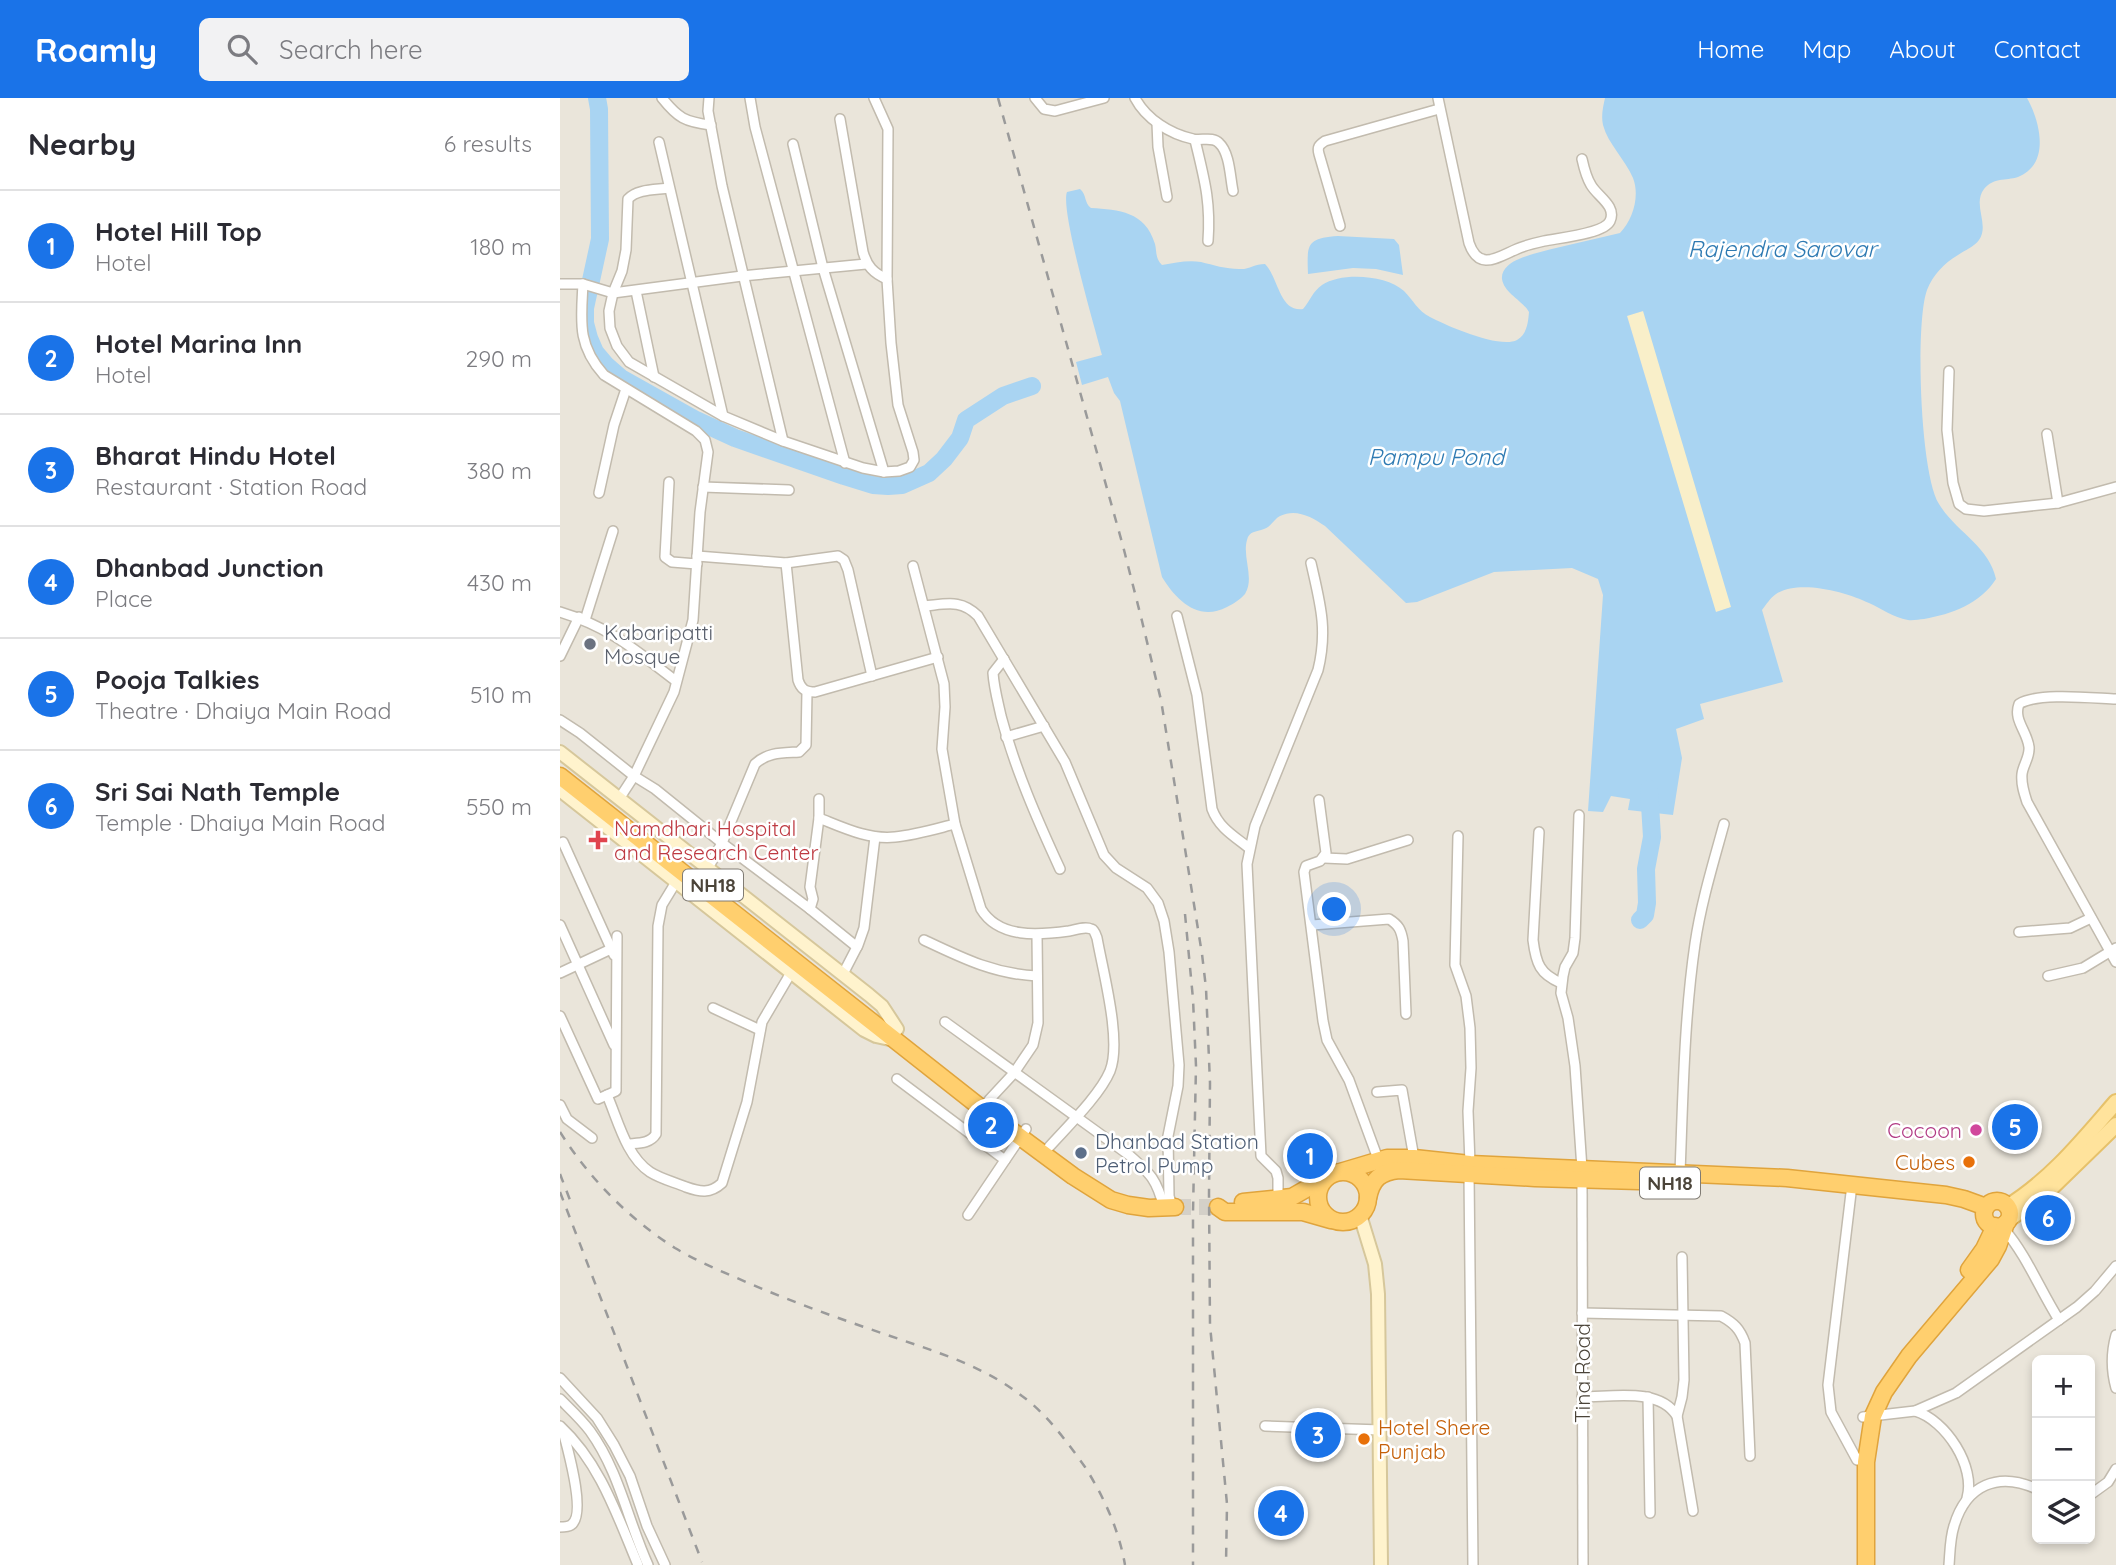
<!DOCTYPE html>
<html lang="en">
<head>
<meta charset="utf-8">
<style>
  body { margin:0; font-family:Quicksand,sans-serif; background:#f2f2f3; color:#2b2b33 }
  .controls { position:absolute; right:21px; bottom:21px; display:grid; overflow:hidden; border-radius:10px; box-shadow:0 4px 10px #0003 }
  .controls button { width:63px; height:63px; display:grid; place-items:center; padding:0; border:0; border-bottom:2px solid #e1e1e2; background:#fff; color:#2b2b33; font:35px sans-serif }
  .you { position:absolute; left:775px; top:812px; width:24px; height:24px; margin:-18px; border:5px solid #fff; border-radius:50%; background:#1a73e8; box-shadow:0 0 0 10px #1a73e833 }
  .badge { display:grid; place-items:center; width:46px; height:46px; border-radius:50%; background:#1a73e8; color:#fff; font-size:23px; font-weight:700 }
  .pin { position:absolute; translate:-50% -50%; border:4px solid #fff; box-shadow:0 2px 7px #0006 }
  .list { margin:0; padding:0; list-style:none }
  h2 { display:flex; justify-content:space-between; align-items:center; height:91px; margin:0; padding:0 28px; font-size:30px }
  h2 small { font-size:23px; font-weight:400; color:#7c7c81 }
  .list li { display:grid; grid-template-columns:46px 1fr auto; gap:21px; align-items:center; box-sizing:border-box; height:112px; padding:0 28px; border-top:2px solid #e1e1e2 }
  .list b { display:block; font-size:26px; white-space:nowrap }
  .list p { margin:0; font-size:23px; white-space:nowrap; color:#7c7c81 }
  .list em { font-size:23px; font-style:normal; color:#7c7c81 }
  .icon { flex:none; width:38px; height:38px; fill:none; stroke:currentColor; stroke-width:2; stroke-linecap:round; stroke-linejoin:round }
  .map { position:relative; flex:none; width:1556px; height:1467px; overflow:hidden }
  header { display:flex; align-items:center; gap:42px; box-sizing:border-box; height:98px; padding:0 35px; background:#1a73e8; color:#fff }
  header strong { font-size:33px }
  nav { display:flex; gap:38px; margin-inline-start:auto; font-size:24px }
  .search { width:490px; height:63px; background:#f2f2f3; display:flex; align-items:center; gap:18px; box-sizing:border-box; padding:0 24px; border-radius:10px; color:#7c7c81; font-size:26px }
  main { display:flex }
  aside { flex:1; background:#fff }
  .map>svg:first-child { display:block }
</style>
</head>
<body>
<header>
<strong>Roamly</strong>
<div class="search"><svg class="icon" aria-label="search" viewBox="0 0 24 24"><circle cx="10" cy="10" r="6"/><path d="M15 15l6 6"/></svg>Search here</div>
<nav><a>Home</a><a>Map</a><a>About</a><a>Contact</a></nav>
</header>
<main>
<aside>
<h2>Nearby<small>6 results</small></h2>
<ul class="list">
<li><span class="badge">1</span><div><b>Hotel Hill Top</b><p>Hotel</p></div><em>180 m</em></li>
<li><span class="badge">2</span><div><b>Hotel Marina Inn</b><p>Hotel</p></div><em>290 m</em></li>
<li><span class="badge">3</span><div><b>Bharat Hindu Hotel</b><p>Restaurant · Station Road</p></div><em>380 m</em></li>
<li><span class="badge">4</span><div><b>Dhanbad Junction</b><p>Place</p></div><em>430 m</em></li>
<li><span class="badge">5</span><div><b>Pooja Talkies</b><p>Theatre · Dhaiya Main Road</p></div><em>510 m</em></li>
<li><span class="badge">6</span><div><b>Sri Sai Nath Temple</b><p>Temple · Dhaiya Main Road</p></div><em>550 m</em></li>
</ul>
</aside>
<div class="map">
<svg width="1556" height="1467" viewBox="0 0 1556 1467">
  <rect width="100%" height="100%" fill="#f6f3ec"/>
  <!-- residential -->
  <path fill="#eae5da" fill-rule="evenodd" d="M0 0H1556V1467H0ZM1477 1262H1530V1441H1477Z"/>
  <!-- sand -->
  <path fill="#f9efc9" d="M1084 213 1172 509 1155 514 1067 217Z"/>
  <!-- water -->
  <g fill="#a9d4f2" fill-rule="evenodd">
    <path d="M1045 0H1467C1480 23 1491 66 1458 79 1445 83 1434 79 1424 91 1412 107 1430 126 1419 142 1414 149 1405 152 1398 157 1384 165 1373 177 1367 192 1355 225 1360 377 1379 406 1396 434 1429 448 1436 481 1420 506 1392 516 1364 521 1359 521 1353 523 1348 522 1333 519 1322 511 1309 505 1286 494 1239 481 1216 496 1210 500 1206 507 1202 512L1223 584 1140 606 1144 621 1116 631 1122 660 1113 717 1068 712 1070 701 1051 698 1043 714 1028 713 1043 497 1038 481 1012 470 934 474 857 504 846 505 765 428C752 419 736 410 720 418 714 421 711 429 704 431 696 434 689 433 687 442 682 459 695 480 685 496 681 501 673 506 667 509 638 524 616 502 602 479L560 303 554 295 548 279 522 287 516 264 542 257C535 230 500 112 507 94L520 91C527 97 524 105 531 110 559 112 585 113 595 146 597 154 595 160 602 167 615 165 627 162 641 164 653 167 666 171 679 171 689 172 694 166 705 166 719 180 719 214 743 211 750 203 753 193 762 187 782 174 826 177 844 193 853 202 858 213 870 219 887 228 940 251 957 242 967 236 968 225 969 214 962 202 944 195 942 181 941 171 951 164 959 161 970 156 984 153 996 150 1017 145 1039 140 1060 135 1073 122 1080 98 1073 80 1065 61 1048 46 1043 27 1041 18 1043 9 1045 0ZM1083 213 1171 509 1156 514 1067 218Z"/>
    <path d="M778 138 834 141 839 147 843 177 816 171 793 170 748 176C747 147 746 140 778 138Z"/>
  </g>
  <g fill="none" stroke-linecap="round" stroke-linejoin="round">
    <!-- river -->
    <g stroke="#a9d4f2" stroke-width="18">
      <path d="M37 0 39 11 40 141 25 210V225L29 240 35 254 46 267 61 280 136 322 175 340 284 378 313 387 328 388 342 387 369 375 384 361 400 340 406 322 443 298 472 288"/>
      <path d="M1080 822 1085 817 1087 805 1086 771 1092 739 1089 691"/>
    </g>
    <!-- highway-tunnel -->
    <path stroke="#d4d0c8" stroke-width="16" stroke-dasharray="16 8" stroke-linecap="butt" d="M615 1109H654"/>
    <defs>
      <g id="street">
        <path d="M102 0C118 20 125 24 151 27"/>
        <path d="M149 0 148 13 162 88 223 343"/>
        <path d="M190 0 195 29 285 365"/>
        <path d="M475 0 484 11 495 13 544 0"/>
        <path d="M575 0C586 21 610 36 633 41 641 43 653 38 659 45 670 55 670 79 673 93"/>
        <path d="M878 0 909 145C919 174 938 159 957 151 966 147 975 145 984 143 998 140 1044 136 1050 123 1057 108 1037 98 1031 87 1026 79 1024 70 1022 61"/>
        <path d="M280 21 303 154C307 168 313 175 327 181"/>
        <path d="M597 25 598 49 607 99"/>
        <path d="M635 42C644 80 651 103 648 143"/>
        <path d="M99 44 163 318"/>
        <path d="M233 46 263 170 324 374"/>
        <path d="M109 90C95 92 77 91 68 101L66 152 62 173 53 195 49 213 50 230 57 248 69 264 163 318 223 343 303 370 324 374 339 373 350 369 354 362 353 354 338 307 331 245 327 181 328 31 314 0"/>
        <path d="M780 128 759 56C757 49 759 47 765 43L879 11"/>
        <path d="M0 186H23L53 195 182 178 306 166"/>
        <path d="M23 186C21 223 17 247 44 277L136 333 145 342 148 354 140 414 133 522 114 594 74 678 59 701"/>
        <path d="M76 193 94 279"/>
        <path d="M1389 273 1387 332 1393 385 1399 406 1406 411 1424 413 1498 405 1556 389"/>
        <path d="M1487 336 1498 405"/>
        <path d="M109 384 105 459 112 464 137 466"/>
        <path d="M143 389 229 392"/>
        <path d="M39 395 54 327 66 291"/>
        <path d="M137 458 226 465 278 458 284 462 288 472 312 578"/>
        <path d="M226 465 238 582C241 591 245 594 255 594L378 559"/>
        <path d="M353 468 384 586 385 609 382 651 395 726 421 811C439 841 479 837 509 833 515 832 525 828 531 831 533 831 534 833 535 835L537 840C543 874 562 943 550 973 540 997 507 1029 489 1049"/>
        <path d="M364 508C387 506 401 501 418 518L505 664 544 757 556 770 587 790 598 805 604 823 609 854 619 967 618 988 608 1038 609 1098 612 1109"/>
        <path d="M0 514C50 529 75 552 116 583"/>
        <path d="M617 518 637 597 652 711C659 730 674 738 689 750"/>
        <path d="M25 522 53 433"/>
        <path d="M0 558 19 519"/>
        <path d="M444 561 433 575C434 590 438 604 441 618 455 671 477 721 500 771"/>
        <path d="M1556 601C1532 600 1478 594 1459 606 1453 622 1467 633 1469 649 1470 659 1463 667 1462 676 1461 686 1464 695 1467 704L1556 864"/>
        <path d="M0 622 20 635 74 678 95 691 162 745 250 811 253 801 250 789 259 720V701"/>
        <path d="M446 639 484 628"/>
        <path d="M759 702 766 755 760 763 746 768 744 774 763 923 767 942 789 982 818 1061"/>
        <path d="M1019 717 1015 840 1013 855 1005 869 1003 878 1001 895 1008 920 1015 968 1022 1071"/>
        <path d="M259 720C282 729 308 742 335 739 355 737 375 731 395 726"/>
        <path d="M979 734 973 842C976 866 980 876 1001 885"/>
        <path d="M898 738 895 867 906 898 910 930 911 970 908 1013 910 1066"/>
        <path d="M3 744 54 857"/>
        <path d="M764 760 787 761 848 742"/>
        <path d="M148 770 162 745 195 666C208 654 222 655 239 654L246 647 247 594"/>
        <path d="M250 811 297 849"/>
        <path d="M0 827 54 947"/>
        <path d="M752 827 829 821C839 827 841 832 843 843L846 916"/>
        <path d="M1459 834 1510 830 1531 820"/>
        <path d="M364 842C402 860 434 876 477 878"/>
        <path d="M0 875 51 851"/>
        <path d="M283 876 298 847 304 830 315 739"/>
        <path d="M1488 878 1523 870 1556 850"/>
        <path d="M153 910 200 932"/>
        <path d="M0 918 38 1001 56 993 57 838"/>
        <path d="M385 924 569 1057C591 1076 597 1082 604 1110"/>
        <path d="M337 981 445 1062"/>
        <path d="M817 994 842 992 854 1060"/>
        <path d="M47 997C58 1022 66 1058 90 1074 101 1081 114 1084 126 1089 140 1094 150 1096 162 1085L187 1004 202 924 232 873"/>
        <path d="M429 1002 454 975 473 947 478 925 477 837"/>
        <path d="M0 1007 7 1021 32 1040"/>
        <path d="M68 1046C78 1045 90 1046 96 1036L98 828 102 807 116 784"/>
        <path d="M1120 1075C1123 998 1124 922 1135 846 1141 805 1153 766 1164 726"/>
        <path d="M909 1076 913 1467"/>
        <path d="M1022 1083 1023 1467"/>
        <path d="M1291 1095 1268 1287 1271 1314 1297 1362"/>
        <path d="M718 1102V1080L716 1073 701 1058 687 766 695 728 758 572C768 531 760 505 751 465"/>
        <path d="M408 1117 466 1031"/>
        <path d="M1444 1131C1467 1158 1480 1192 1499 1222"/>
        <path d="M1022 1215 1161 1218C1174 1225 1180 1231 1185 1245L1190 1358"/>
        <path d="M1556 1237C1551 1255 1551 1272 1556 1290"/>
        <path d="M0 1280 37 1320 54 1347 70 1378 87 1428 105 1467"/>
        <path d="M1022 1299C1052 1299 1099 1289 1117 1318L1133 1413"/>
        <path d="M1088 1299 1090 1415"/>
        <path d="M0 1301C10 1311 21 1321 30 1333 59 1373 68 1423 88 1467"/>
        <path d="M1355 1313C1386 1322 1416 1369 1407 1400"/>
        <path d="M1117 1318 1122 1299 1124 1282 1122 1159"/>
        <path d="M1303 1319 1355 1313 1396 1295 1517 1209 1535 1193 1556 1168"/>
        <path d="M0 1328C40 1365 57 1417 78 1467"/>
        <path d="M705 1328 821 1332"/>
        <path d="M1530 1397 1548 1384 1556 1371"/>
        <path d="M0 1429C4 1429 8 1429 11 1427 27 1417 7 1349 3 1333"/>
        <path d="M1389 1467C1390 1454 1390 1440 1394 1428 1406 1387 1438 1373 1477 1391"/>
      </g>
      <g id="secondary">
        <path d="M0 654 309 897 322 908 337 931"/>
        <path d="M0 692 304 932 316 938 334 942"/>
        <path d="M800 1117 815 1166 818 1196 821 1467"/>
      </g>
      <g id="primary">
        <path d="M1447 1109C1491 1082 1523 1042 1556 1004"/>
        <path d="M1448 1122 1487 1094 1556 1027"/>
      </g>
      <g id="highway">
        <path d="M0 678 425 1013 513 1078 551 1102 568 1107 589 1110 615 1109"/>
        <path d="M780 1074 827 1060H854L910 1066 1227 1080 1386 1097 1404 1101 1426 1109"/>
        <circle cx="783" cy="1099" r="25"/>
        <path d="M808 1100C812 1081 820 1074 839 1072L975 1080 1079 1083"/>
        <circle cx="1437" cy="1116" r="13"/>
        <path d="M683 1104 732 1099 767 1079"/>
        <path d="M658 1109 665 1114H743L771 1122"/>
        <path d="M1409 1172 1424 1151 1435 1128"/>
        <path d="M1306 1467V1364L1313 1318 1324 1294 1349 1258 1431 1161 1438 1148 1446 1125"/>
      </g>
    </defs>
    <!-- street casing -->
    <use href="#street" stroke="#c2bbae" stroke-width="12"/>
    <!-- secondary casing -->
    <use href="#secondary" stroke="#d6c79b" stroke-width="16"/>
    <!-- primary casing -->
    <use href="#primary" stroke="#e6c16a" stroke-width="18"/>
    <!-- highway casing -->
    <use href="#highway" stroke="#e0a43c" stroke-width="19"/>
    <!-- street -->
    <use href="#street" stroke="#fff" stroke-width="9"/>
    <!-- secondary -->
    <use href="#secondary" stroke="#fff3cd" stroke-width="12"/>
    <!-- primary -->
    <use href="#primary" stroke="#ffe39c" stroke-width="14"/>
    <!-- highway -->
    <use href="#highway" stroke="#ffcf6e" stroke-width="16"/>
    <!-- rail -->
    <g stroke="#9a9a9a" stroke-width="2.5" stroke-dasharray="9 9" stroke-linecap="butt">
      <path d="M438 0 563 448 582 523 601 602 642 856 646 890 650 985 649 1096 650 1227 667 1406 666 1467"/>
      <path d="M625 816 633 901 636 968 633 1114V1467"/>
      <path d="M0 1034C29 1080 69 1121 115 1150 135 1162 156 1171 177 1180 231 1204 286 1223 342 1242 383 1256 426 1270 462 1298 486 1315 508 1345 525 1369 544 1399 559 1432 565 1467"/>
      <path d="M0 1076 10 1102"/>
      <path d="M0 1094 142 1464"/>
    </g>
  </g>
  <!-- markers -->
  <circle fill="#6b7280" stroke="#fff" stroke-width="2.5" cx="30" cy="546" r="7"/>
  <path fill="#e0444e" stroke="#fff" stroke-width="2.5" d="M34.5 731.5h7v7h7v7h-7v7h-7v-7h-7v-7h7z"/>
  <circle fill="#d1479c" stroke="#fff" stroke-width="2.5" cx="1416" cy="1032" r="7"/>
  <circle fill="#5c6f8a" stroke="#fff" stroke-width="2.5" cx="521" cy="1055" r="7"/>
  <g fill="#e8710a" stroke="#fff" stroke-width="2.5">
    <circle cx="1409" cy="1064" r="7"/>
    <circle cx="804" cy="1341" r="7"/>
  </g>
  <g text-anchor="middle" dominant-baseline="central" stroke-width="5" stroke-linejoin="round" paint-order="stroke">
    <!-- shield labels -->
    <g fill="#fff" stroke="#817c74" stroke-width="2">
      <rect x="123" y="771.5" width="60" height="31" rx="5"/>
      <rect x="1080" y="1069.5" width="60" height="31" rx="5"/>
    </g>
    <g font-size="19" font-weight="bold" fill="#4b4439">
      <text x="153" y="787">NH18</text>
      <text x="1110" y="1085">NH18</text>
    </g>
    <!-- worship labels -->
    <g font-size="21" fill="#5b616d" stroke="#fff" text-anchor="start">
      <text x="44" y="534">Kabaripatti<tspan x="44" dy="24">Mosque</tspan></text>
    </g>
    <!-- health labels -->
    <g font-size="21" fill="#be3a42" stroke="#fff" text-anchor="start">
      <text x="54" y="730">Namdhari Hospital<tspan x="54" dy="24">and Research Center</tspan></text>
    </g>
    <!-- hotel labels -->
    <g font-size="21" fill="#b23c85" stroke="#fff" text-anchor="end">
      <text x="1402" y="1032">Cocoon</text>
    </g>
    <!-- service labels -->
    <g font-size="21" fill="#4e5e75" stroke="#fff" text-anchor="start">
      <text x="535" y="1043">Dhanbad Station<tspan x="535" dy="24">Petrol Pump</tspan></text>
    </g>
    <!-- food labels -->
    <g font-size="21" fill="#c56008" stroke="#fff" text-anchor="end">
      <text x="1395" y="1064">Cubes</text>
      <text x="818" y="1329" text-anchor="start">Hotel Shere<tspan x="818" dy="24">Punjab</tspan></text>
    </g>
    <!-- street labels -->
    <g font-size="21" fill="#4b4439" stroke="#fff">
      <text transform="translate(1022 1275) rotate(-90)">Tina Road</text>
    </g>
    <!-- water labels -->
    <g font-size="23" font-style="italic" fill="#2e7ab2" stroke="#fff">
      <text x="1222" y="150">Rajendra Sarovar</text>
      <text x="876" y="358">Pampu Pond</text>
    </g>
  </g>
</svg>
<div class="controls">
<button>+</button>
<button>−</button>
<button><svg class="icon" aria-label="layers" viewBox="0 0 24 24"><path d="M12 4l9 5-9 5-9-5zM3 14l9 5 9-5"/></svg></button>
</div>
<div class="you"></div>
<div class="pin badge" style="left:750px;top:1058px">1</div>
<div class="pin badge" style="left:431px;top:1027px">2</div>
<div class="pin badge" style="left:758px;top:1337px">3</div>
<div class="pin badge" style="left:721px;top:1415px">4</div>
<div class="pin badge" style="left:1455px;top:1029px">5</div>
<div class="pin badge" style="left:1488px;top:1120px">6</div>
</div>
</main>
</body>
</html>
